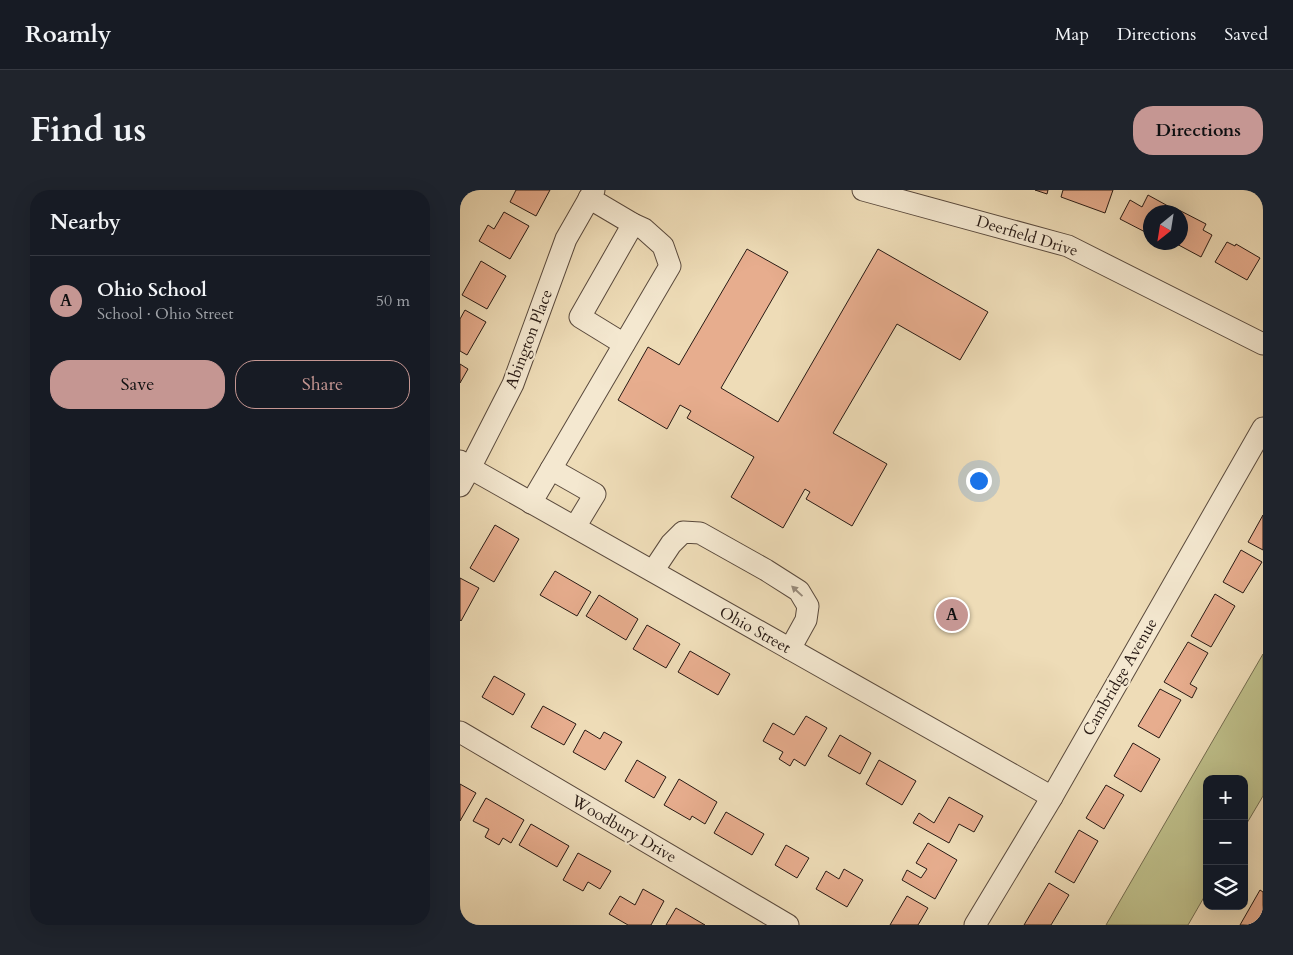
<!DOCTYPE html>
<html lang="en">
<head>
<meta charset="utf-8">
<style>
  body { margin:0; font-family:Cardo,serif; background:#20242c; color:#f1f3f6 }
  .controls { position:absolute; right:15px; bottom:15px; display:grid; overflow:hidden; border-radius:10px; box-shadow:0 5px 20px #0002 }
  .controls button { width:45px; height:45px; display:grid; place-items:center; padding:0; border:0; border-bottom:1px solid #363941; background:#171b24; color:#f1f3f6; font:25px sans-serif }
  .compass { position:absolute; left:683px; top:15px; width:45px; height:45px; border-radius:50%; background:#171b24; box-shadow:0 5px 20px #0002; rotate:210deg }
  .you { position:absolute; left:518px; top:290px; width:18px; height:18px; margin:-12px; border:4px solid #fff; border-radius:50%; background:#1a73e8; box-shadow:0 0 0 8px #1a73e833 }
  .badge { display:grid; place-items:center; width:32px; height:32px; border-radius:50%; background:#c59692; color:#111; font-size:16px; font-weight:700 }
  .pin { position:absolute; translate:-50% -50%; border:2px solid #fff; box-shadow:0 1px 5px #0006 }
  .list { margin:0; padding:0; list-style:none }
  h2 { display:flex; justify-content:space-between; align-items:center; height:65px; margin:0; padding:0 20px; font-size:21px }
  h2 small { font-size:16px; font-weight:400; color:#9ea1a6 }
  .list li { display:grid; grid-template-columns:32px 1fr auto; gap:15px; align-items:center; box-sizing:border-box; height:90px; padding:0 20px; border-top:1px solid #363941 }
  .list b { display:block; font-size:19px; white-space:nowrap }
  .list p { margin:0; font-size:16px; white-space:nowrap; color:#9ea1a6 }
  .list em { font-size:16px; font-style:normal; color:#9ea1a6 }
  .actions { display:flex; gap:10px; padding:15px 20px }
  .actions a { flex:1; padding:11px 0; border:1px solid #c59692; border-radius:20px; text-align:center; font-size:18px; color:#c59692 }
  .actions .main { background:#c59692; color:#111 }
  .icon { flex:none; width:28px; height:28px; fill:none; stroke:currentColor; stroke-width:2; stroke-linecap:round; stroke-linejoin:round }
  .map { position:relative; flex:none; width:803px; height:735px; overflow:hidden; border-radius:20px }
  header { display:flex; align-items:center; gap:30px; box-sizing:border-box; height:70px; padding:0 25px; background:#171b24; border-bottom:1px solid #363941 }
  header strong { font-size:24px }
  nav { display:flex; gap:28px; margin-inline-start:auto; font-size:18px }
  .intro { display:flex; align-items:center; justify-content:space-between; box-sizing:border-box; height:120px; padding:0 30px }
  h1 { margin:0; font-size:35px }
  .button { padding:12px 22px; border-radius:20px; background:#c59692; color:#111; font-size:18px; font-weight:700 }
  main { display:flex; gap:30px; padding:0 30px }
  aside { flex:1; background:#171b24; border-radius:20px; box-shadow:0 5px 20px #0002 }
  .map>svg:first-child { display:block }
</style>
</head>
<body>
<header>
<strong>Roamly</strong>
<nav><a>Map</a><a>Directions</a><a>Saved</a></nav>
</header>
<div class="intro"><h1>Find us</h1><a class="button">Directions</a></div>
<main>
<aside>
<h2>Nearby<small></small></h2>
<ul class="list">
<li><span class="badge">A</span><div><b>Ohio School</b><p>School · Ohio Street</p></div><em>50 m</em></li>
</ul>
<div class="actions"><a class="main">Save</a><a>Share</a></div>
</aside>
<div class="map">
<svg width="803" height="735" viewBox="0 0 803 735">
  <rect width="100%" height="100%" fill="#eedcb7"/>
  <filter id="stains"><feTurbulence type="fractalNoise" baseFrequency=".004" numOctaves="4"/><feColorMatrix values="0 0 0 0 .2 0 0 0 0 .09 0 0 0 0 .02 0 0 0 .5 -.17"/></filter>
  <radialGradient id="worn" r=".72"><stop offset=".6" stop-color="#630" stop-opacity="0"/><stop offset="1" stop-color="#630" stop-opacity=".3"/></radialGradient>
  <!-- green -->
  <path fill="#bebf8a" stroke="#736c4f" d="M803 464V606L784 638V589H747V702L728 735H646Z"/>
  <!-- building -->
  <g fill="#e7ad8e" stroke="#281a14">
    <path d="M56 0H90L76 26 50 12Z"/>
    <path d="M575 0H588L587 4Z"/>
    <path d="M603 0H653L645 23 601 7Z"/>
    <path d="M688 5 708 16 704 22H691V45L660 29 670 10 682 17Z"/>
    <path d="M715 18 746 34 743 40 752 45 741 67 713 52H721V22H713Z"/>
    <path d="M44 22 69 36 50 69 19 51 28 35 34 39Z"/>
    <path d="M767 52 775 56 776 54 800 68 787 90 755 72Z"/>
    <path d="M287 59 328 82 261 198 318 232 418 59 528 122 500 170 437 134 373 243 427 274 392 336 346 309 350 302 345 299 323 338 271 307 294 267 227 228 231 221 220 215 207 239 158 210 188 157 219 175Z"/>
    <path d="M21 71 46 86 27 119 2 105Z"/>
    <path d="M5 120 26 132 7 165 0 161V129Z"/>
    <path d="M0 174 8 179 0 193Z"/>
    <path d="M803 325V360L788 352Z"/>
    <path d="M35 335 59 349 34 392 10 378Z"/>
    <path d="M781 360 802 372 783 403 763 392Z"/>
    <path d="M95 381 131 402 117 426 80 405Z"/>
    <path d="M0 388 19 398 1 431 0 430Z"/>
    <path d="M755 404 775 416 751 457 731 446Z"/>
    <path d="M139 405 178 429 166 450 126 426Z"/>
    <path d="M187 435 220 454 206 478 173 459Z"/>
    <path d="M728 452 748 463 730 494 737 498 732 508 704 492Z"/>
    <path d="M230 461 270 484 258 505 218 482Z"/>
    <path d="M34 486 65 504 53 525 22 507Z"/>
    <path d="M700 499 721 510 699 548 678 536Z"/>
    <path d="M83 516 116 534 104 555 71 537Z"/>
    <path d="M346 526 367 538 345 576 334 569 330 576 319 569 323 562 303 551 313 533 334 545Z"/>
    <path d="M125 540 140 549 144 542 162 552 145 580 113 562Z"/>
    <path d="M380 545 411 563 400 584 368 566Z"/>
    <path d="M673 553 700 569 681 602 654 586Z"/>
    <path d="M177 570 206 587 194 608 165 591Z"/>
    <path d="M419 570 456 591 442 615 406 594Z"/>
    <path d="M219 589 257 612 245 634 232 626 230 630 204 615Z"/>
    <path d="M0 594 16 603 0 631Z"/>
    <path d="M646 595 664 605 644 639 626 628Z"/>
    <path d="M489 607 523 626 514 642 499 634 489 653 453 633 459 623 474 633Z"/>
    <path d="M26 608 64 630 51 653 43 648 39 655 25 647 29 639 13 631Z"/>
    <path d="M266 622 304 644 292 665 254 643Z"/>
    <path d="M71 634 109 656 97 677 59 655Z"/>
    <path d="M619 640 638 651 614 693 595 682Z"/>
    <path d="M468 653 497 670 475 709 442 690 447 680 461 688 467 679 456 673Z"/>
    <path d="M326 655 349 668 337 688 315 675Z"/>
    <path d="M118 663 151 681 140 699 128 692 123 701 103 690Z"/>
    <path d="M384 679 403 690 387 717 356 699 366 681 379 689Z"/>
    <path d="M589 693 609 705 591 735H564Z"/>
    <path d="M183 699 204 711 191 735H168L149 724 160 706 175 715Z"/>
    <path d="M800 700 803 702V735H780Z"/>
    <path d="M447 706 468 718 458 735H430Z"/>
    <path d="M216 718 245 735H206Z"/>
  </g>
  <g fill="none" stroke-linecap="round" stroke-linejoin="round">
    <defs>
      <g id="minor">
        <path d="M403 0 608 56 803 154"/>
        <path d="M164 154 120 127 173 34"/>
        <path d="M0 271 10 278 592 607"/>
        <path d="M91 279 210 76 203 56 184 39 173 34 129 8"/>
        <path d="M0 296 10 278 53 194 106 49 134 0"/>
        <path d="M71 313 91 279 135 304 115 337"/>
        <path d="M193 381 211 354 223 342 240 343 306 380 339 401 348 416 346 430 330 459"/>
        <path d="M0 542 328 735"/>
        <path d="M515 735 592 607 803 238"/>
      </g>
    </defs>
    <!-- minor casing -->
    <use href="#minor" stroke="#5a4a3d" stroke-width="23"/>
    <!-- minor -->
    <use href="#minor" stroke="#f4e8d0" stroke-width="21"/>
  </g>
  <!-- one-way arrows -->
  <defs><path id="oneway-solid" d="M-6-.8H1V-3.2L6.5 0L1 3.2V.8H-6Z" transform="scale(1.25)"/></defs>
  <use fill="#988b7b" href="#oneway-solid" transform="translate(337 401) rotate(-137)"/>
  <g text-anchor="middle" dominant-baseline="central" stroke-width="4.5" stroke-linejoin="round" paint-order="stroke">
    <!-- street labels -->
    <g font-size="16" fill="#281a14" stroke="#f4e8d0">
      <text transform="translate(567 46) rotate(17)">Deerfield Drive</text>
      <text transform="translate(69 149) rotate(-69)">Abington Place</text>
      <text transform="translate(295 440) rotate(29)">Ohio Street</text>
      <text transform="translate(660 487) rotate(-60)">Cambridge Avenue</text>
      <text transform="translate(164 639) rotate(30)">Woodbury Drive</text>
    </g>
  </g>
  <rect width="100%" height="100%" filter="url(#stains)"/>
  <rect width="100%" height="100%" fill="url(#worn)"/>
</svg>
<div class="controls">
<button>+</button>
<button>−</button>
<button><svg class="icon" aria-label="layers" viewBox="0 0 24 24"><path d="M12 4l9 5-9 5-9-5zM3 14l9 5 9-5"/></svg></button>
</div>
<svg class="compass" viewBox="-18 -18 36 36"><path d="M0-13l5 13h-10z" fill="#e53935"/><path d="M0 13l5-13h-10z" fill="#9ea1a6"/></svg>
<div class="you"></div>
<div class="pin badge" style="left:492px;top:425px">A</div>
</div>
</main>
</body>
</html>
